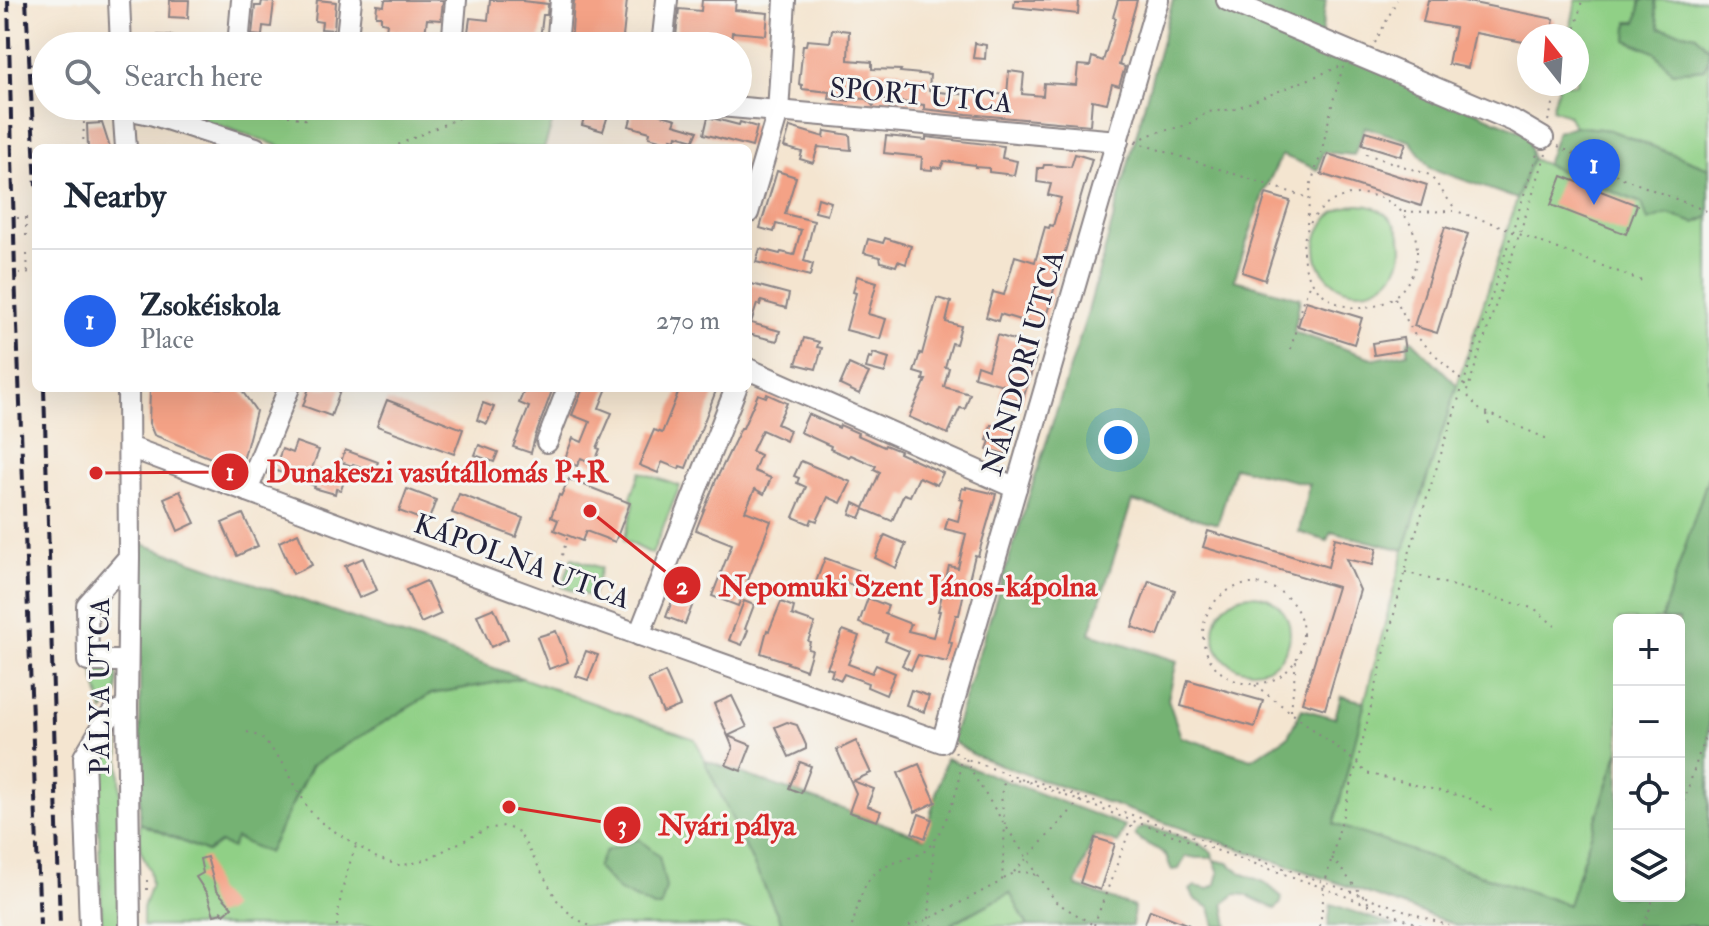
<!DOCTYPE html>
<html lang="en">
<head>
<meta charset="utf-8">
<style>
  body { margin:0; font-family:"IM FELL Double Pica",serif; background:#f6f6f7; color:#1f2937 }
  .controls { position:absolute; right:24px; bottom:24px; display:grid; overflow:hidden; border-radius:12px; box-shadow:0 8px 32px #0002 }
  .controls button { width:72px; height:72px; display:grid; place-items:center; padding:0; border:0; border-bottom:2px solid #e0e1e3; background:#fff; color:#1f2937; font:40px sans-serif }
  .compass { position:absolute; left:1517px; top:24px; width:72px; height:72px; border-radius:50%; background:#fff; box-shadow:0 8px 32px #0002; rotate:343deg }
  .you { position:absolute; left:1118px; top:440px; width:28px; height:28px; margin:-20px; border:6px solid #fff; border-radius:50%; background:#1a73e8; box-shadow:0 0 0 12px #1a73e833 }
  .badge { display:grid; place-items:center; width:52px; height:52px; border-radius:50%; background:#2563eb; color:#fff; font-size:26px; font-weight:700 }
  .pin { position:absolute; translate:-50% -66px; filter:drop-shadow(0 2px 4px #0008) }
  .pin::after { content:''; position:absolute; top:42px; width:28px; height:24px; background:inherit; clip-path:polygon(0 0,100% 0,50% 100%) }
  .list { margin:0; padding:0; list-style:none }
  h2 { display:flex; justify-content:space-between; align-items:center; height:104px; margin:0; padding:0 32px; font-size:34px }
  h2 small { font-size:26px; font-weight:400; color:#747a83 }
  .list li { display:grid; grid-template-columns:52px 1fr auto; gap:24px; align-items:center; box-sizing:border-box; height:144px; padding:0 32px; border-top:2px solid #e0e1e3 }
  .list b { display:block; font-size:30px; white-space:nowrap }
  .list p { margin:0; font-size:26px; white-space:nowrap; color:#747a83 }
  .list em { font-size:26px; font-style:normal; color:#747a83 }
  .icon { flex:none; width:44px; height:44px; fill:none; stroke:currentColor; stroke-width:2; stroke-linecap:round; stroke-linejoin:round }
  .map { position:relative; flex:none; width:1709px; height:926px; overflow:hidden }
  .search { position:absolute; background:#fff; box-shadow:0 8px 32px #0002; left:32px; top:32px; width:720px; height:88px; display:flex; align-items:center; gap:20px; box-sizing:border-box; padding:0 28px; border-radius:44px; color:#747a83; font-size:30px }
  .panel { position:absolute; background:#fff; box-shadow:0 8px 32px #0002; left:32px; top:144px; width:720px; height:248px; border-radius:12px }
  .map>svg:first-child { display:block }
</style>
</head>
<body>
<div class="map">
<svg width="1709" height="926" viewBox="0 0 1709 926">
  <rect width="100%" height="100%" fill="#f6f6f2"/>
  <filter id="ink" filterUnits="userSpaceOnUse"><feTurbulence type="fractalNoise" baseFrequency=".0125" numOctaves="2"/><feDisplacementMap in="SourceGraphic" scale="16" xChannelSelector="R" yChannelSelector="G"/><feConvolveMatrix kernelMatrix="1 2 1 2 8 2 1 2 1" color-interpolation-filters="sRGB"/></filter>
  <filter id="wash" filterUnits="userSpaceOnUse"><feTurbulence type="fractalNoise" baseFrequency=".006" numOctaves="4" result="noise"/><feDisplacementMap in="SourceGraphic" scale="32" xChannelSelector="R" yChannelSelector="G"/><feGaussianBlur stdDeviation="1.8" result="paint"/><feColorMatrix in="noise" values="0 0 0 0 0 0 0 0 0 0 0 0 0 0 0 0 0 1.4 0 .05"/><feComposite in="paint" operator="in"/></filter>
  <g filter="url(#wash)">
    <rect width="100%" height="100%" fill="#f4e5d0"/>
    <!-- green -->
    <g fill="#90d086" stroke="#597960" stroke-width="2">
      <path d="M1576 0H1641L1637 23 1627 40 1654 52 1673 72 1704 69 1709 59V168L1610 130 1574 126 1568 115 1552 109 1559 84H1577V36H1569Z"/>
      <path d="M1655 0H1709V49L1696 35 1660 28 1656 16Z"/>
      <path d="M223 106H558L544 148H285L198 118Z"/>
      <path d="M1532 159 1668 214 1695 223 1709 217V474L1661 620H1619V750L1568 905 1333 824 1404 550 1517 199Z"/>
      <circle cx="1359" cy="248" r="43"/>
      <path d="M640 472 680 486 652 554 624 540 634 504 631 497Z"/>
      <path d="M572 558 601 568 592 597 562 587Z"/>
      <circle cx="1252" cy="633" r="38"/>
      <path d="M117 669 118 693 103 711 93 671Z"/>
      <path d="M522 678 695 739 783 926H143V908L151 884 149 869 140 849V823L207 852 220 843 236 837 268 853 311 766 431 694Z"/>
      <path d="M115 723 119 736 124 926H102L96 751Z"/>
      <path d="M1010 893 1028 926H953L951 924Z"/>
    </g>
    <!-- forest -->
    <g fill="#74b273" stroke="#4b6a57" stroke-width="2">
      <path d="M1173 0H1326L1320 44 1527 134 1532 159 1517 199 1430 168 1410 141 1365 127 1354 155 1323 152 1318 170 1282 155 1264 191 1234 280 1300 298 1294 332 1375 359 1408 353V341L1412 340 1457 385 1404 550 1331 532 1327 541 1299 532 1309 484 1234 467 1218 524 1132 501 1090 633 1177 661 1168 699 1181 737 1252 759 1288 736 1302 709 1335 718 1341 696 1365 702 1334 824 1568 905 1619 750V896H1679V620H1661L1709 474V926H1459L1344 885 1028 775 974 755 951 740 1087 315Z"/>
      <path d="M1641 0H1655L1656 16 1660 28 1696 35 1709 49V59L1704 69 1673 72 1654 52 1627 40 1628 22H1637Z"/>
      <path d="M1574 126 1610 130 1709 168V217L1695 223 1668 214 1648 221 1642 203 1546 165 1557 132Z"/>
      <path d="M140 543 522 678 431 694 311 766 268 853 236 838 232 848 220 843 207 852 140 823Z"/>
      <path d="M946 758 1125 826 1118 843 1094 835 1076 886 1134 907 1132 926H1028L1010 893 952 923 953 926H825L823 923 822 926H783L704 760 924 838Z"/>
      <path d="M1145 827 1168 832 1198 843 1212 852 1213 858H1197L1186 856 1179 869 1172 870C1168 864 1169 858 1163 853 1154 845 1143 845 1135 835L1137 830Z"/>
      <path d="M639 839 659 856 666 887 661 907H654L619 891 597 867 605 851Z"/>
      <path d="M1214 860 1228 863 1243 874 1264 882 1282 897 1281 903 1275 909 1246 895 1236 894 1224 903 1228 926H1215L1210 908 1195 899 1190 890 1195 886 1208 889 1216 884 1219 873Z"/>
      <path d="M1331 904 1395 926H1328Z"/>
    </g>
    <g id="blocks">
      <!-- building -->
      <g fill="#f4a286">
        <path d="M170 0H189L188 18 169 17Z"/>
        <path d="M317 0 336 2 334 30 321 29 322 22 315 21Z"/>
        <path d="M385 0H443L441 20 427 19 425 34 386 30 387 23 381 22V16H376L377 5 384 6Z"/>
        <path d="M490 0H523V1L548 4 547 15H543L540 39 526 38V46L479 43 480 33 468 32 470 18 488 20Z"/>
        <path d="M574 0H627L622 46H571Z"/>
        <path d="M702 0H736L735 10 768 13 766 35 732 32 731 46H675L679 9 701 11Z"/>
        <path d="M1015 0H1079L1078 14 1014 7Z"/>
        <path d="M1118 0H1137L1119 65 1125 67 1119 86 1112 84 1107 103 1092 100 1090 125 967 114 924 109V105L901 102 879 100 873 106 867 99 850 98 849 101 829 99 830 92 802 89V85L799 84 803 45H806L807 40 830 42 832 29 849 31 848 60 872 62V69L901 70 900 72 930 75 929 91 969 95 970 91 1007 95 1009 71 1024 73 1022 94 1043 96 1044 83 1076 85 1078 65 1090 66 1092 57 1103 61 1116 18 1113 17Z"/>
        <path d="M1428 0H1458L1554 19 1551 36H1529V43L1475 33 1468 68 1448 64 1455 28 1423 22Z"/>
        <path d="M262 1 274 2 271 27 263 26 262 36 252 35 255 6H261Z"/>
        <path d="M156 35 176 36V46H155Z"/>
        <path d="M975 43 986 45 985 59 973 58Z"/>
        <path d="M587 106H600L610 109 603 131 582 125Z"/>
        <path d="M634 107 676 119 674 124 698 131 694 140 677 135 676 139 671 138 670 143 649 137 650 132 629 126Z"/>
        <path d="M708 117 739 125 740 122 757 127 752 147 704 134Z"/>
        <path d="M102 123 110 148H88L87 124Z"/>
        <path d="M790 127 824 137 825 131 850 135 851 150 818 147 813 163 800 159 802 152 784 147Z"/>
        <path d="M1366 131 1406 143 1401 156 1362 144Z"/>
        <path d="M886 136 926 140V137L1004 146 1002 158 1017 161 1014 175 989 172V168L975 167V165L944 161 941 168 932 167V170L921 169 922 157 884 153Z"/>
        <path d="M1075 154 1092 159 1043 327 1000 314 998 321 986 317 993 292 1004 295 1015 256 1035 262 1045 227 1049 228 1050 225 1053 226 1061 198 1048 195 1051 184 1037 182 1038 168H1043L1044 165H1050L1071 167Z"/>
        <path d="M1328 154 1427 185 1421 206 1321 174Z"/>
        <path d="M777 171 796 177 785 214 814 221 804 261 813 264 810 276 756 262 760 249 780 254 781 252 794 255 801 230 776 224 774 232 760 228Z"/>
        <path d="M1562 176 1637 205 1626 234 1551 205Z"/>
        <path d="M1266 194 1290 201 1265 280 1242 272Z"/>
        <path d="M818 198 831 202 827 215 815 212Z"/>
        <path d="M1445 227 1468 234 1437 333 1414 326Z"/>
        <path d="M885 238 911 246 906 264 898 261 896 266 881 262 880 257 864 253 868 239 883 243Z"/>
        <path d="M857 276 877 282 868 314 886 319 880 339 846 330 856 293 853 292Z"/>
        <path d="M748 283 789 294 786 308 761 301 760 305 757 304 751 323 780 331 777 341 748 334Z"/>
        <path d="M937 298 951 302 946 322 961 326 956 344 952 343 945 367 949 368 944 387 970 394 965 409 960 408 948 434 909 417 926 380H923L924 375 914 372 920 353 922 354Z"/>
        <path d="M1306 301 1362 318 1354 344 1298 326Z"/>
        <path d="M997 335 1034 346 1031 357 1036 358 1022 402 1000 396 1003 385 974 377 977 365 988 369Z"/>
        <path d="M804 338 819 342 817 347 822 348 816 369 796 364Z"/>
        <path d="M1403 338 1405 350 1374 355 1372 343Z"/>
        <path d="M873 353 889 358 885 373 866 368 869 357 872 358Z"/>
        <path d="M849 364 869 373 859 394 840 385Z"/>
        <path d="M161 388H240L256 411 244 457 238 469 154 435 149 423 150 389Z"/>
        <path d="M309 388H341L331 416 303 406Z"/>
        <path d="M525 388H553L535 437 531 453 513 447 529 407 519 403Z"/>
        <path d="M583 388H607L599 408 612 413 597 448 600 449 594 464 581 458 577 466 564 461 573 438 582 442 590 422 572 415Z"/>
        <path d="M680 388H717L686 468 680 466 679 469 662 462 658 473 639 465 654 430 662 433Z"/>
        <path d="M758 394 766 397 767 394 787 403 777 424 790 430 786 441 762 430 752 451 760 455 754 471 771 478 764 494 755 489 745 511 771 521 738 606 712 596 732 544 696 530 716 480 741 428H743Z"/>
        <path d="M387 400 463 429 454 454 377 426Z"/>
        <path d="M483 403 494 407 487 424 477 420Z"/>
        <path d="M808 414 839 428 840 425 858 433 857 435 884 447 885 445 900 451 899 453 943 473 937 485 919 477 910 496 904 494 892 521 864 509 860 518 850 514 854 503 864 508 880 472 874 469 876 466 851 455 849 457 830 449 831 446 800 432Z"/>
        <path d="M991 425 1015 431 1009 455 987 449 990 441 987 440Z"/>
        <path d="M296 442 319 450 312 468 345 478 341 490 336 489 335 494 314 488 315 486 274 470 282 449 292 453Z"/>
        <path d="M479 445 498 452 494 462 475 455Z"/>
        <path d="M345 450 378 462 374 472 353 464 352 466 341 462Z"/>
        <path d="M801 461 851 482 841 503 828 497 817 521 812 519 810 524 793 517 806 487 797 483 799 478 794 476Z"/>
        <path d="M569 479 630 503 615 542 586 531 582 541 554 530 558 520 551 517 559 495 561 496Z"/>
        <path d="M966 487 996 494 978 556 975 555 966 592H964L959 615H956L949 642 952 643 947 662 918 655 911 670 902 665 909 651 885 641 888 634 859 623 868 598 888 606 885 614 911 624 908 631 933 637 940 611H938L949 566 958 568 966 534 945 529 948 518 958 521 963 500 960 499 962 488 966 489Z"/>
        <path d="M407 489 436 500 428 522 399 511Z"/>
        <path d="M180 491 195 523 178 531 164 498Z"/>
        <path d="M459 494 523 518 516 537 452 513Z"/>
        <path d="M243 514 258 546 237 556 222 523Z"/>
        <path d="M1208 531 1328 567 1335 538 1377 548 1373 565 1346 559 1360 590 1325 709 1302 702 1337 587 1203 547Z"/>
        <path d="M298 533 312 565 293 574 279 542Z"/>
        <path d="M885 535 906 544 896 568 875 558Z"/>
        <path d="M363 558 377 590 359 598 345 566Z"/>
        <path d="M825 558 858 570 852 585 839 580 837 584 833 582 828 596 813 590Z"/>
        <path d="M426 581 441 614 421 623 406 590Z"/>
        <path d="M1149 581 1175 590 1158 636 1132 627Z"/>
        <path d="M675 593 694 601 685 624 666 617Z"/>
        <path d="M744 601 754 605 745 629 748 630 742 645 729 640Z"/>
        <path d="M781 602 794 607 792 615 815 623 808 641 810 642 808 649 812 650 806 670 787 663 788 662 761 653 767 630 769 631Z"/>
        <path d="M494 608 508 639 491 647 477 615Z"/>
        <path d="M843 630 859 636 848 664 872 673 876 665 895 673 886 695 867 687 868 683 844 674 841 680 831 676 833 670 827 668Z"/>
        <path d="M556 631 568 662 549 669 537 637Z"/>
        <path d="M586 651 598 655 588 680 576 676Z"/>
        <path d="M665 672 680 706 663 713 648 680Z"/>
        <path d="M1188 680 1263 701 1255 727 1181 706Z"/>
        <path d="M911 690 929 696 924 712 906 705Z"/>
        <path d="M732 696 747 727 728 736 714 704Z"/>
        <path d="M787 722 797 725 806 745V749L789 757 775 727Z"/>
        <path d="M728 736 751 745 741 771 726 765 733 748Z"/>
        <path d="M856 741 871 773 853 781 874 789 867 806 881 811 877 821 849 812 856 793 837 750Z"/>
        <path d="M800 762 811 766 801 793 789 788Z"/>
        <path d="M919 764 936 802 915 812 898 773Z"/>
        <path d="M919 814 932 819 925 838 912 833Z"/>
        <path d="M1095 838 1115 844 1100 890 1080 883Z"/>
        <path d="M207 857 216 890 232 907 224 914 221 910 222 913 214 915 207 894 196 877 203 873 200 859Z"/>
        <path d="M1150 910 1189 925V926H1144Z"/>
      </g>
    </g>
  </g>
  <g filter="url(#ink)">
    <use href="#blocks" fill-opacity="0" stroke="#8b8486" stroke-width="2"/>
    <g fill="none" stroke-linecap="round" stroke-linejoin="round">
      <defs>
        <g id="minor">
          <path d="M119 0 121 46"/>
          <path d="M1227 0 1516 122 1543 138"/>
          <path d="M238 46 242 0"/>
          <path d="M346 46 351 0"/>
          <path d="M452 46 456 0"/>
          <path d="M557 46 561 0"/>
          <path d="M662 46 667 0"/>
          <path d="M123 106 126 148"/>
          <path d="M720 106 1118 141"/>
          <path d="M123 110C135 110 140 112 151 114 162 115 194 110 206 106"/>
          <path d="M151 114 256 148"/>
          <path d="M748 213 778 112 785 0"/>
          <path d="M748 369 1016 488"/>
          <path d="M128 388 129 557 127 707 130 926"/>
          <path d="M547 442 568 388"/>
          <path d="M129 447 547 602 942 742 1158 0"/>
          <path d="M247 491 289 388"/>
          <path d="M639 635 736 388"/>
          <path d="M127 661H88L87 605 129 557"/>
          <path d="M90 926 84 757 105 722 113 713 127 707"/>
        </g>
      </defs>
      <!-- minor casing -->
      <use href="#minor" stroke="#8b8486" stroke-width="24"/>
      <!-- path -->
      <g stroke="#8b8486" stroke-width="2" stroke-dasharray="2 6" stroke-linecap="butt">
        <path d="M1574 36 1582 0"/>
        <path d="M1375 43 1397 0"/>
        <path d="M241 106 309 120"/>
        <path d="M1548 121 1559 84"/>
        <path d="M1136 141 1152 134 1187 125 1208 112 1234 109 1339 67"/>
        <path d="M1135 142 1309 198"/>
        <path d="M1558 146 1625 179 1709 212"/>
        <path d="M83 148 84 120 91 106"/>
        <path d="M391 148 485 106"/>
        <path d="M1366 154 1430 175 1456 210"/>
        <path d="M1546 154 1466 394 1480 410 1550 440"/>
        <circle cx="1360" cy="251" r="57"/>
        <path d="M1404 212 1456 211 1512 230 1519 234 1645 282"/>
        <path d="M17 218H32"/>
        <path d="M26 218V237"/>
        <path d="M1307 224 1311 183 1321 154 1333 101 1343 67"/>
        <path d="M27 254 28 274"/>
        <path d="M19 274 35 273"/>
        <path d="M1395 298 1414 334 1463 382 1467 389"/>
        <path d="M1291 349 1302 303 1311 283"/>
        <path d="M1487 414 1489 425"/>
        <path d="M1405 572 1535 609 1555 626"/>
        <circle cx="1253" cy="634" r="50"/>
        <path d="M553 586 568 535"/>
        <path d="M1255 685 1357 763 1366 773 1469 798 1494 812"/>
        <path d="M1291 711 1296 661"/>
        <path d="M247 732 261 737 281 760 309 810 323 824 377 858 398 865 411 864 429 858 487 829 504 826 519 832 557 900 573 917 590 926"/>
        <path d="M955 752 959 756 1133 821 1324 888 1423 926"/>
        <path d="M966 759 974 776 1003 822"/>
        <path d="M1679 817 1709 723"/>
        <path d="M1007 828 1056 902 1095 926"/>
        <path d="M1332 858 1371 906"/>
        <path d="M1014 872 1080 801 1086 799"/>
        <path d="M1004 879C1016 870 1024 870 1038 876"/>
        <path d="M147 890V877"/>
        <path d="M1094 925 1133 822"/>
        <path d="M337 926C339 898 346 872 356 846"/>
        <path d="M852 926C857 910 861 887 873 875 887 861 908 861 923 852 939 843 955 799 959 782 961 774 960 765 959 757"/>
        <path d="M909 926 929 919 1002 881 1005 825 1001 796 1003 785 1009 780 1026 781 1032 780 1449 926"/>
        <path d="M932 926 929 919 934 843"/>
        <path d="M1320 926 1325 883 1357 763 1409 554 1537 154"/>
        <path d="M1644 926 1654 896"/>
      </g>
      <!-- minor -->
      <use href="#minor" stroke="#fff" stroke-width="20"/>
      <!-- rail -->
      <g stroke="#22223b" stroke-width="4" stroke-dasharray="12 6" stroke-linecap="butt">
        <path d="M8 0 15 273 40 926"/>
        <path d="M26 0 36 186"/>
        <path d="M44 388 60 926"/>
      </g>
    </g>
  </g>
  <g text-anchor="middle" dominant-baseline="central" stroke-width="6" stroke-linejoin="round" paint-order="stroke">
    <!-- street labels -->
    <g font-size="28" fill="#22223b" stroke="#f6f6f2">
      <text transform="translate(921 96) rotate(5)">SPORT UTCA</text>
      <text transform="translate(1024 363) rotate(-74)">NÁNDORI UTCA</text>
      <text transform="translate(522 562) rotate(20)">KÁPOLNA UTCA</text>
      <text transform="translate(100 686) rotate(-90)">PÁLYA UTCA</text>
    </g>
  </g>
  <!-- callouts -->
  <path fill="none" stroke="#d62828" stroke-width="3" d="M96 473L230 472M590 511L682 585M509 807L622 825"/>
  <g fill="#d62828" stroke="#f6f6f2" stroke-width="3">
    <circle cx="96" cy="473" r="8"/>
    <circle cx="590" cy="511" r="8"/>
    <circle cx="509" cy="807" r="8"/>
    <circle cx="230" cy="472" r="20"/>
    <circle cx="682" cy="585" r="20"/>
    <circle cx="622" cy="825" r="20"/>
  </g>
  <g font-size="24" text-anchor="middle" font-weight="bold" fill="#fff">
    <text x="230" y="480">1</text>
    <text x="682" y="594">2</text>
    <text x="622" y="833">3</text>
  </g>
  <g font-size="30" text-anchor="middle" font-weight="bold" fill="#d62828" stroke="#f6f6f2" stroke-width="6" stroke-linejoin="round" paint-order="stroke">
    <text x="437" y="482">Dunakeszi vasútállomás P+R</text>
    <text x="908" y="596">Nepomuki Szent János-kápolna</text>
    <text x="727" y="835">Nyári pálya</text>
  </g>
</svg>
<div class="controls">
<button>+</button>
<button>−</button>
<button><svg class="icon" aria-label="locate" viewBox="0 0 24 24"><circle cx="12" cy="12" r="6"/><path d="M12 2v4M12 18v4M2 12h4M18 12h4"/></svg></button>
<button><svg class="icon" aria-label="layers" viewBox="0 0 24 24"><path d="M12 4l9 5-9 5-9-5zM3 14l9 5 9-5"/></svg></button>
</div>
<svg class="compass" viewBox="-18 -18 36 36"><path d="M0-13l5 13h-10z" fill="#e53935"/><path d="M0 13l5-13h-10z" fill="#747a83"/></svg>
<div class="you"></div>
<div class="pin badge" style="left:1594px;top:205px">1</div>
<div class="search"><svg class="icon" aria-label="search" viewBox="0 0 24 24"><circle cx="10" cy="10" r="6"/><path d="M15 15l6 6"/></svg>Search here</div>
<section class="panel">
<h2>Nearby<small></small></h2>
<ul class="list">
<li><span class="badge">1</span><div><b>Zsokéiskola</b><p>Place</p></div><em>270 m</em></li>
</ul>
</section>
</div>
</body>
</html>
